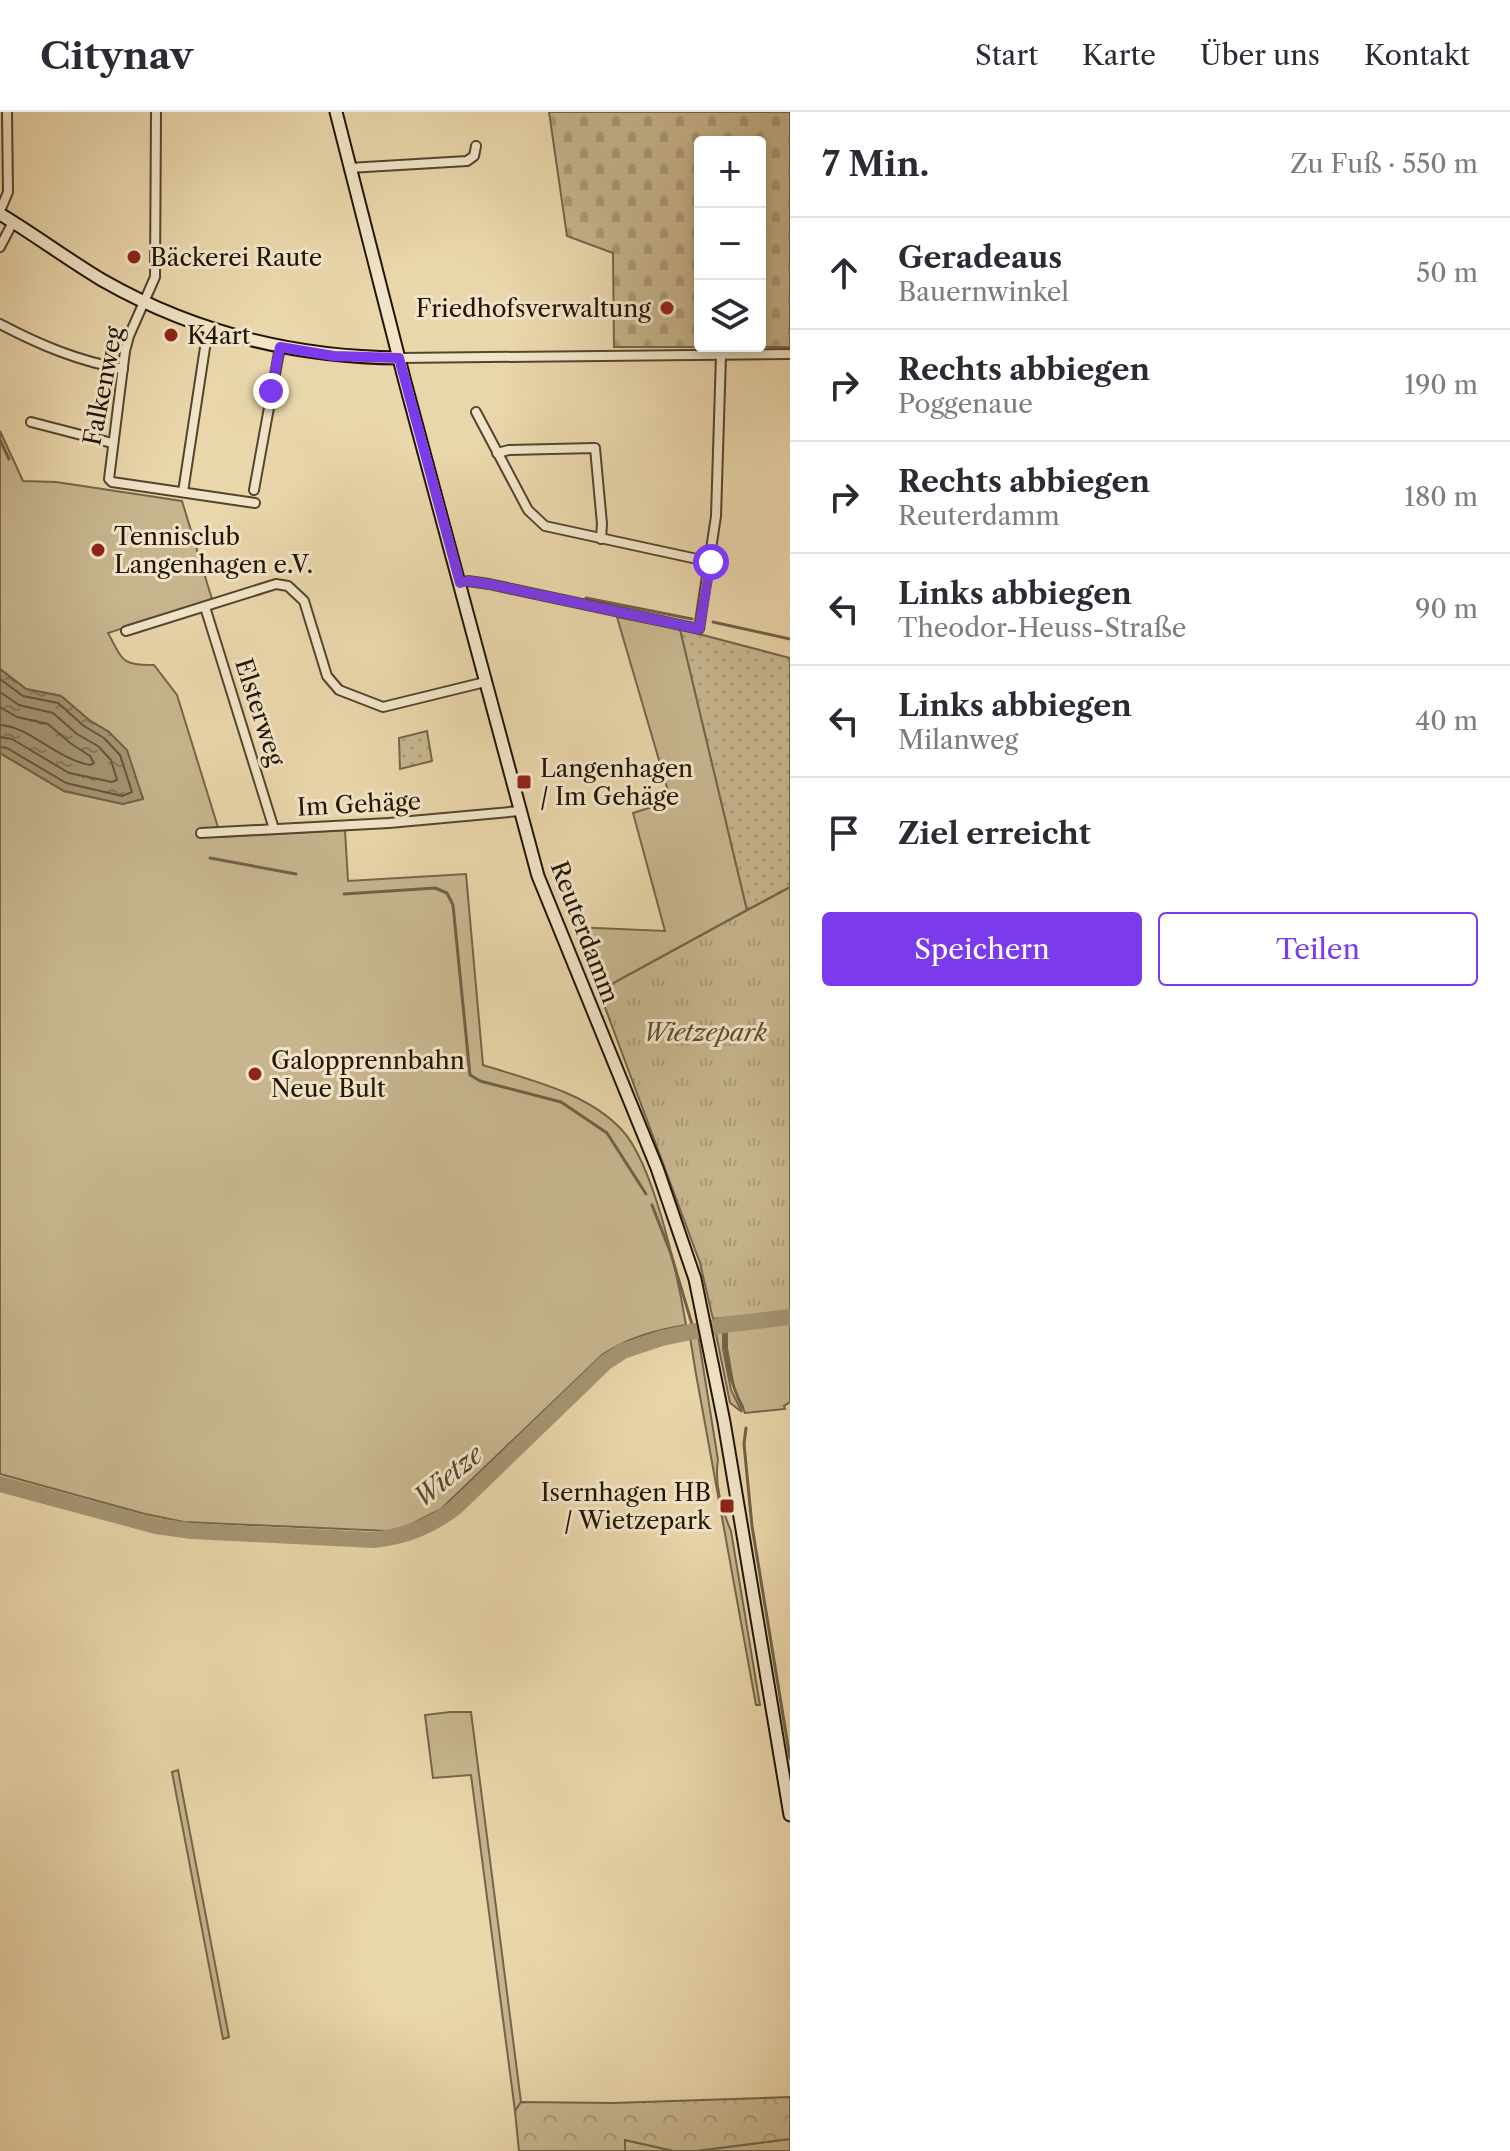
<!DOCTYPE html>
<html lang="de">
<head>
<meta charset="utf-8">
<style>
  body { margin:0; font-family:"Libre Caslon Text",serif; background:#f7f7f7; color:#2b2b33 }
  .controls { position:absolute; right:24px; top:24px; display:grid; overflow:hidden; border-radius:8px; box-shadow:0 4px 12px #0003 }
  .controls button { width:72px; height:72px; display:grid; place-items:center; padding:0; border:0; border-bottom:2px solid #e1e1e2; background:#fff; color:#2b2b33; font:40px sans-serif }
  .stop { position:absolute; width:24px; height:24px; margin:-18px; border:6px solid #7c3aed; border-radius:50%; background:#fff }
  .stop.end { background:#7c3aed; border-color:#fff; box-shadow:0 2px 8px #0008 }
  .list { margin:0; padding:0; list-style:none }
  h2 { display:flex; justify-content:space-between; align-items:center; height:104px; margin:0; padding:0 32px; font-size:34px }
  h2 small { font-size:26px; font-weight:400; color:#7c7c81 }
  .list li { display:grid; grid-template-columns:52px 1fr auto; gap:24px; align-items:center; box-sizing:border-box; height:112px; padding:0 32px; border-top:2px solid #e1e1e2 }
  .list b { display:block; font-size:30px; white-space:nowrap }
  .list p { margin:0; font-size:26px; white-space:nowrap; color:#7c7c81 }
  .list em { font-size:26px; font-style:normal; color:#7c7c81 }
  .actions { display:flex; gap:16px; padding:24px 32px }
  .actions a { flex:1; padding:18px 0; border:2px solid #7c3aed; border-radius:8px; text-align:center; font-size:28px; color:#7c3aed }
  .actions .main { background:#7c3aed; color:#fff }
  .icon { flex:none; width:44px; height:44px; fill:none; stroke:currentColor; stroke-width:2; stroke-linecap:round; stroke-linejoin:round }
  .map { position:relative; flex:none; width:790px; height:2039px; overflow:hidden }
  header { display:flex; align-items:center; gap:48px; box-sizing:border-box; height:112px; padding:0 40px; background:#fff; border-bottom:2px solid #e1e1e2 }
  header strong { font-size:38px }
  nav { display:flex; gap:44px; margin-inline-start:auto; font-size:28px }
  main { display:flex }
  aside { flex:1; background:#fff }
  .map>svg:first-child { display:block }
</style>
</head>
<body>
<header>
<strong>Citynav</strong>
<nav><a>Start</a><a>Karte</a><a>Über uns</a><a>Kontakt</a></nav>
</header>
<main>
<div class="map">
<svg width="790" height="2039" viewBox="0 0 790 2039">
  <defs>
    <pattern id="forest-crowns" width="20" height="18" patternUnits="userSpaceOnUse" patternTransform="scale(2)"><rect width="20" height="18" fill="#c7b58e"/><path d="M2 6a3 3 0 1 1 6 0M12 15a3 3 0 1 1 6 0" fill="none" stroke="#ab9b79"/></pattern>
    <pattern id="cemetery-stones" width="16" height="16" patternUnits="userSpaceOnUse" patternTransform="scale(2)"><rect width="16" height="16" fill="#c7b58e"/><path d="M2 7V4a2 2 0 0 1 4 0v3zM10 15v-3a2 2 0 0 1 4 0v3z" fill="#ab9b79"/></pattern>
    <pattern id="park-tufts" width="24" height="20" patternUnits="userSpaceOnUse" patternTransform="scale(2)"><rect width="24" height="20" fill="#c7b58e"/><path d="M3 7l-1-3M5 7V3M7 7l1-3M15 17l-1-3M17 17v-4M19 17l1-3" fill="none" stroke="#ab9b79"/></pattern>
    <pattern id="garden-dots" width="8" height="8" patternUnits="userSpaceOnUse" patternTransform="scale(2)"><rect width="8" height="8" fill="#c7b58e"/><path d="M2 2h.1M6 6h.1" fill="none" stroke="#ab9b79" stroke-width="1.8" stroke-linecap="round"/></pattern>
    <pattern id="water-ripples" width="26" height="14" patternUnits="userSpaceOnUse" patternTransform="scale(2)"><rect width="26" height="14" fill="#a59472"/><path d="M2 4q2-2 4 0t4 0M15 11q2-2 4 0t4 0" fill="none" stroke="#86785c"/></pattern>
  </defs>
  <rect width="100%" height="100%" fill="#e9d6aa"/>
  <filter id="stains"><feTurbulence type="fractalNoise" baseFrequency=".0025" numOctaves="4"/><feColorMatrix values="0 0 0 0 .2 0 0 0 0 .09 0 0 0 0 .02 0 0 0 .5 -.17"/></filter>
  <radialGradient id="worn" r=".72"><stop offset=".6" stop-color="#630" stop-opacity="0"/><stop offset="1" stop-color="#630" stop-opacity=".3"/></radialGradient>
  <!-- grass -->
  <g fill="#c7b58e" stroke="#74654a" stroke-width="2">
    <path d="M0 319 23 369 56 370 182 389 212 487 108 521C123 548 121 554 154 553L177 583 221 725 345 718 348 769 466 762 483 953C529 968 586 980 621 1017 654 1051 678 1165 686 1213 656 1218 630 1225 603 1242L441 1397 408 1414 388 1419 184 1410 145 1402 0 1362V641L64 679 123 692 143 686 109 620 89 608 61 584 26 577 0 557Z"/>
    <path d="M617 505 680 517 747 798 599 879 573 815 665 819 633 701 671 689Z"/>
    <path d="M775 1209H790V1290L784 1294 785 1297 745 1301 734 1276 727 1236V1218Z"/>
    <path d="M723 1219V1237L731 1278 742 1300 730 1291 716 1222Z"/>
    <path d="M698 1223 718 1348C714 1372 722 1398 731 1419L760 1593H756L696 1262 690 1225Z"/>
    <path d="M450 1600H471L521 1990 515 1999 471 1663 433 1666 425 1603Z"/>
    <path d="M178 1658 229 1925 223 1927 172 1660Z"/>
    <path d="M790 2027V2039H696Z"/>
    <path d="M625 2028 674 2039H625Z"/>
  </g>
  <!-- forest -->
  <path fill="url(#forest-crowns)" stroke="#74654a" stroke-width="2" d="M790 1985V2027L696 2039H674L625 2028V2039H519L515 1999 521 1990 613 1991Z"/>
  <!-- cemetery -->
  <path fill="url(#cemetery-stones)" stroke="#74654a" stroke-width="2" fill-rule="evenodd" d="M549 0H790V235H614L613 141 567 124ZM700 30H760V234H700Z"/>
  <!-- park -->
  <path fill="url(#park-tufts)" stroke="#74654a" stroke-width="2" d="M790 775V1199L713 1207 700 1151 599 879Z"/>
  <!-- garden -->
  <g fill="url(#garden-dots)" stroke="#74654a" stroke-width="2">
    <path d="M680 517 790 546V775L747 798Z"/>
    <path d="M427 619 432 649 400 657 399 626Z"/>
  </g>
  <!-- water -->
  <path fill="url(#water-ripples)" stroke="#706146" stroke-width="2" d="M0 557 26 577 61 584 89 608 109 620 127 638 143 687 123 692 64 679 0 641Z"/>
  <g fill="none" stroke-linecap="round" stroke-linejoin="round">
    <!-- shore -->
    <g stroke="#63543c" stroke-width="2">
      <path d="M0 567 23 584 58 591 84 614 104 626 120 643 132 680 122 684 66 671 7 636 0 635"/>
      <path d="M0 580 19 593 53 601 77 622 98 634 111 648 117 668 112 670 69 661 12 627 0 625"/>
      <path d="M0 595 17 605 48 612 70 631 90 644 94 651 90 653C56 647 29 614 0 613"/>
    </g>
    <!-- stream -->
    <g stroke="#706146" stroke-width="3">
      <path d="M0 328 9 347"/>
      <path d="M586 486 692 507"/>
      <path d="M713 510 790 527"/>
      <path d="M210 746 296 762"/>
      <path d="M344 782 435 776 447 781 453 793 470 963 480 969 561 990 607 1021 646 1082"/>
      <path d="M652 1093 671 1142 694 1219"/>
      <path d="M724 1213C725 1243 729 1270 743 1296"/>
      <path d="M746 1316 744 1332 752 1414 790 1646"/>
    </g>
    <!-- river -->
    <path stroke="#a59472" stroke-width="16" d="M0 1372 156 1414 192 1419 374 1428C406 1424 430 1415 456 1395L606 1250 623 1239 662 1226 724 1213 790 1205"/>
    <defs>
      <g id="street">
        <path d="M156 0 155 165 129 224 125 239 109 367 112 370 255 391"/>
        <path d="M349 56 467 49 474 44 476 34"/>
        <path d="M0 99 8 80 7 0"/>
        <path d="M0 135 13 110"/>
        <path d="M0 212C40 233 78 249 123 257"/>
        <path d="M399 246 790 242"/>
        <path d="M476 300 528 398 545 414 711 450"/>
        <path d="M31 310 112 331"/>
        <path d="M497 341 509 338 595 336 602 412 601 427"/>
        <path d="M254 378 280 235"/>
        <path d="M183 380 206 229 210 216"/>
        <path d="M460 471 468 469 489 472 699 517 716 404 721 243"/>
        <path d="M205 495 274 717"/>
        <path d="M126 519 276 472 288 474 304 489 327 564 339 578 383 595 485 570"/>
        <path d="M201 721 389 711 520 699"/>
      </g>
      <g id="secondary">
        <path d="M336 0 405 270 538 764 657 1056 695 1167 724 1310 790 1703"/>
        <path d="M0 102C35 123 67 147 102 168 193 220 295 245 399 246"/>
      </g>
    </defs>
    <!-- street casing -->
    <use href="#street" stroke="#53452e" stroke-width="12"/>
    <!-- secondary casing -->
    <use href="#secondary" stroke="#211505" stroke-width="15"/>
    <!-- street -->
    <use href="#street" stroke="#f1e4c8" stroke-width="8"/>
    <!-- secondary -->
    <use href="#secondary" stroke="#f1e4c8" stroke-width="11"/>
  </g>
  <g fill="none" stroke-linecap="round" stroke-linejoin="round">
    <!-- route -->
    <path stroke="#7c3aed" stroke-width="10" d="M271 279 280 235 334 244 399 246 460 471 468 469 489 472 699 517 711 450"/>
  </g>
  <!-- markers -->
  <g fill="#8f2418" stroke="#f1e4c8" stroke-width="3">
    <circle cx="134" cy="145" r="8"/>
    <circle cx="667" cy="196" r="8"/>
    <circle cx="171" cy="223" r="8"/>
    <circle cx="98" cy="438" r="8"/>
    <rect x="516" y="662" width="16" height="16" rx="4"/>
    <circle cx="255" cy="962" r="8"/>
    <rect x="719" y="1386" width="16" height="16" rx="4"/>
  </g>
  <g text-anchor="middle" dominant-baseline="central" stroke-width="6" stroke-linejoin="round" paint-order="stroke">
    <!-- poi labels -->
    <g font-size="24" fill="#211505" stroke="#f1e4c8" text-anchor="start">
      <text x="150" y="145">Bäckerei Raute</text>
      <text x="651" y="196" text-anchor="end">Friedhofsverwaltung</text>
      <text x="187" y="223">K4art</text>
      <text x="114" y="424">Tennisclub<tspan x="114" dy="28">Langenhagen e.V.</tspan></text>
      <text x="540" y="656">Langenhagen<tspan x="540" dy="28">/ Im Gehäge</tspan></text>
      <text x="271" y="948">Galopprennbahn<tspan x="271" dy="28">Neue Bult</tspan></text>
      <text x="711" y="1380" text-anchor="end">Isernhagen HB<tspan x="711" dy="28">/ Wietzepark</tspan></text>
    </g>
    <!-- street labels -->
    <g font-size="24" fill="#211505" stroke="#f1e4c8">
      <text transform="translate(103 274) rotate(-79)">Falkenweg</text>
      <text transform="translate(260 600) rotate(72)">Elsterweg</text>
      <text transform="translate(359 692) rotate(-3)">Im Gehäge</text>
      <text transform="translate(585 820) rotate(69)">Reuterdamm</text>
    </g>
    <!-- park labels -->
    <g font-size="24" font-style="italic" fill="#5b4d35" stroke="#f1e4c8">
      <text x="705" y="920">Wietzepark</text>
    </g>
    <!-- water labels -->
    <g font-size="26" font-style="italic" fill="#564831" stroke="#f1e4c8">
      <text transform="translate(448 1364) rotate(-39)">Wietze</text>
    </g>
  </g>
  <rect width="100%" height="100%" filter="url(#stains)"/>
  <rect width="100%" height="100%" fill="url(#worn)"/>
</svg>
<div class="controls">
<button>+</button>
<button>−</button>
<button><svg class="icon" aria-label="layers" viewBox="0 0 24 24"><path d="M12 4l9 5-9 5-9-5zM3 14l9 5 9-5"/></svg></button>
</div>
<div class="stop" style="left:711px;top:450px"></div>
<div class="stop end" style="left:271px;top:279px"></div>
</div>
<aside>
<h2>7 Min.<small>Zu Fuß · 550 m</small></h2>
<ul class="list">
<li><svg class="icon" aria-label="ahead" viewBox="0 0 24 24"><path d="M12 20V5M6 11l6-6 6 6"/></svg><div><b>Geradeaus</b><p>Bauernwinkel</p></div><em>50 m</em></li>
<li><svg class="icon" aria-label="right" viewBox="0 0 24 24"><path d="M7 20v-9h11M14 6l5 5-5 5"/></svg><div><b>Rechts abbiegen</b><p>Poggenaue</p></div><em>190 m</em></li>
<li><svg class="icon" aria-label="right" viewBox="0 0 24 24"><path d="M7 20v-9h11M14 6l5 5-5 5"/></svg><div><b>Rechts abbiegen</b><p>Reuterdamm</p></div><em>180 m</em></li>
<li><svg class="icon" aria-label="left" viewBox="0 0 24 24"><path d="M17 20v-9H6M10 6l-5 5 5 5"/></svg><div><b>Links abbiegen</b><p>Theodor-Heuss-Straße</p></div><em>90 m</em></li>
<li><svg class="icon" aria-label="left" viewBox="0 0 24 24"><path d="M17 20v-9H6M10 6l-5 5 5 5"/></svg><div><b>Links abbiegen</b><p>Milanweg</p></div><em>40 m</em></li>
<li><svg class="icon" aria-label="arrive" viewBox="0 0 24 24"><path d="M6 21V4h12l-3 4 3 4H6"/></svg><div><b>Ziel erreicht</b></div></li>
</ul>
<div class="actions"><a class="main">Speichern</a><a>Teilen</a></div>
</aside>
</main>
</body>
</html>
